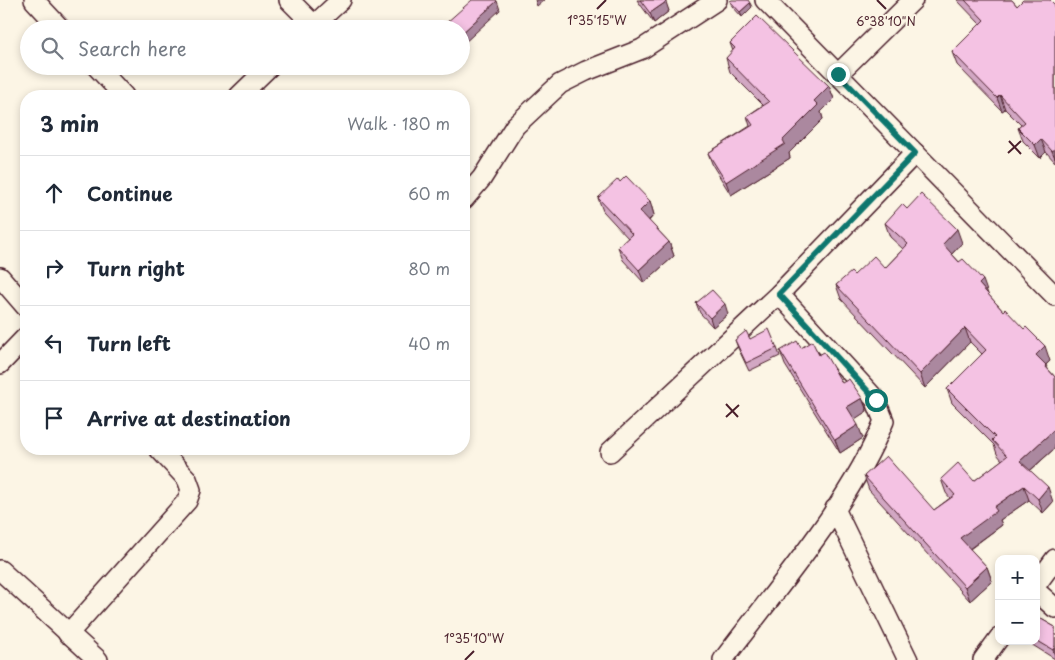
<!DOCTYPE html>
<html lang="en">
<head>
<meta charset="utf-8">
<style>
  body { margin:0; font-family:"Playpen Sans",sans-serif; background:#f2f2f3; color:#1f2937 }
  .controls { position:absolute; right:15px; bottom:15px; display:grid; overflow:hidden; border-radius:10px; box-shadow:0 2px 8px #0003 }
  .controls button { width:45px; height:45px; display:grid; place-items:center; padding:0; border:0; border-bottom:1px solid #e0e1e3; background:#fff; color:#1f2937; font:25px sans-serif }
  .stop { position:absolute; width:15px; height:15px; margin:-11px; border:4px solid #0f766e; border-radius:50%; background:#fff }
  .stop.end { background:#0f766e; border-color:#fff; box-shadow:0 1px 5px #0008 }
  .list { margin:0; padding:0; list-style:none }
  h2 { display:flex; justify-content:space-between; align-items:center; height:65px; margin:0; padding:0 20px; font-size:21px }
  h2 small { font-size:16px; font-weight:400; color:#747a83 }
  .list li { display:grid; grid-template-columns:32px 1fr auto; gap:15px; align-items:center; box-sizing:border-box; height:75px; padding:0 20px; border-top:1px solid #e0e1e3 }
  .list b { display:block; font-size:19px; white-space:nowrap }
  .list em { font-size:16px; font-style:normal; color:#747a83 }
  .icon { flex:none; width:28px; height:28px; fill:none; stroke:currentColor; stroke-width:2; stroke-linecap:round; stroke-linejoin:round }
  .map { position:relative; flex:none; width:1055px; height:660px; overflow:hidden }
  .search { position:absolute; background:#fff; box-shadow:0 2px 8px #0003; left:20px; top:20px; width:450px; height:55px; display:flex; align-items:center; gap:12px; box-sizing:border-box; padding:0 18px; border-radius:28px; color:#747a83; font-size:19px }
  .panel { position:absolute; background:#fff; box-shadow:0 2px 8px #0003; left:20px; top:90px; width:450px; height:365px; border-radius:20px }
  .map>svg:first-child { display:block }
</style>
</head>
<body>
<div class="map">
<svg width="1055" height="660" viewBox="0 0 1055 660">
  <rect width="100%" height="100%" fill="#fcf5e5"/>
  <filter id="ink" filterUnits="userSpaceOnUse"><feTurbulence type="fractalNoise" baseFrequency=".02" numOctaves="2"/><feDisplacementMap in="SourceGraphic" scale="10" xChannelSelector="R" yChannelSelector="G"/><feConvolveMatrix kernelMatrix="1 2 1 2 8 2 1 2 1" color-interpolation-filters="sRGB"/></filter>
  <g filter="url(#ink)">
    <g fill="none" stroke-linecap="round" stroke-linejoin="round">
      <defs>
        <g id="minor">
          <path d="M34 0 61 29"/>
          <path d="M289 0 314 25"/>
          <path d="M765 0 1055 296"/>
          <path d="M310 29 341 0"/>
          <path d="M96 66 124 96"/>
          <path d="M838 74 913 0"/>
          <path d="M239 96 270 66"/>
          <path d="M464 199 482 178 515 126 560 84 586 71 642 49 717 0"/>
          <path d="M0 277 26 307"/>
          <path d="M0 364 26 337"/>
          <path d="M610 452 779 294 915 153"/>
          <path d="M835 509 908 660"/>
          <path d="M0 570 98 660"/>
          <path d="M1036 585 1055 559"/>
          <path d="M1036 591 1055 608"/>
          <path d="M68 634 187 501 191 490 187 479 159 449"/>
          <path d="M723 660C777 588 850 504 884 421L875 399 779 294"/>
          <path d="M983 660 999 638"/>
        </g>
      </defs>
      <!-- minor casing -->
      <use href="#minor" stroke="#4a1f2b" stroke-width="22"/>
      <!-- minor -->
      <use href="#minor" stroke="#fcf5e5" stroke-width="19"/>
    </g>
    <!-- wall -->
    <g fill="#d2a7c3" stroke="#4a1f2b">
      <path d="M637 0H664L669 11 654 23Z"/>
      <path d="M957 0H1012L1017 6 1055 5V162L1046 152 1040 158 1023 141 1018 128 1021 125 1005 109 1002 111 957 65 952 52 980 24Z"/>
      <path d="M730 1 752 7 742 17 732 6Z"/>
      <path d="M730 43 829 86 834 99 821 112 823 119 789 153 790 158 731 195 713 166 708 153 750 126 747 116 763 105 730 72 726 58 733 51Z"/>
      <path d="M598 198 650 201 654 215 649 221 669 242 674 256 644 283 623 260 618 247 628 238 603 211Z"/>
      <path d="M907 209 962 243 952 254 1003 311 1050 361 1046 365 1048 369 1055 377V448L1030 471 1053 502 1043 513 1029 500 1000 520 1002 525 970 549 987 567 992 581 970 601 869 490 864 476 934 510 950 498 946 493 941 479 974 481 1002 460 997 454 994 445 952 403 947 389 982 354 970 342 925 388 841 299 836 285 854 275 885 268 903 249 890 237 885 223Z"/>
      <path d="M696 303 728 314 713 327 700 313Z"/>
      <path d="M750 339 777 348 780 356 749 371 738 348 735 340Z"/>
      <path d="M780 351 819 355 842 383 862 398 867 411 854 419 863 438 840 453 785 365Z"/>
      <path d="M1036 616 1055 627V659L1026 641H1036Z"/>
    </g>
    <!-- shaded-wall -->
    <g fill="#ab889f" stroke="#4a1f2b">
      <path d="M535 0H544L537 6Z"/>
      <path d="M497 1 500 10 461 46V34Z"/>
      <path d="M666 2 669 11 654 23 650 13Z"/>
      <path d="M750 3 752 7 742 17 740 12Z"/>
      <path d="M829 86 834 99 821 112 823 119 789 153 790 158 731 195 726 182 783 140 814 101Z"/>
      <path d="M1000 95 1005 109 1002 111 997 98Z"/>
      <path d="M1041 139 1046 152 1040 158 1035 145Z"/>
      <path d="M1055 149V158L1052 151Z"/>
      <path d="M650 201 654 215 645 224 640 211Z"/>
      <path d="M957 229 962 243 948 258 943 244Z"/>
      <path d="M669 242 674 256 644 283 639 270Z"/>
      <path d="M983 280 988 294 979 284Z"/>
      <path d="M725 304 728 314 713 327 710 318Z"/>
      <path d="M965 328 970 342 925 388 920 374Z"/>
      <path d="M1045 346 1050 361 1041 369 1036 355Z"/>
      <path d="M862 398 867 411 852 421 847 407Z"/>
      <path d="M858 425 863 438 840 453 835 440Z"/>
      <path d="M1055 429V448L1025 475 1020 461Z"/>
      <path d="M1024 486 1029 500 1000 520 1002 525 965 552 960 538 994 507Z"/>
      <path d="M1048 487 1053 502 1043 513 1038 499Z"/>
      <path d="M987 567 992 581 970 601 965 587Z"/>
      <path d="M1055 646V656L1053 650Z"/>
    </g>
    <!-- building -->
    <g fill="#f4c2e3" stroke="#4a1f2b">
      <path d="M472 0H496L497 1 461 34V29H451L446 23Z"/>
      <path d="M640 0H664L666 2 650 13Z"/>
      <path d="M732 0H748L750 3 740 12 730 1Z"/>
      <path d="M965 0H1012L1017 6 1023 0H1050L1055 5V149L1052 151 1041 139 1035 145 1018 128 1025 122 1000 95 997 98 952 52 984 20Z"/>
      <path d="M757 16 829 86 814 101 818 105 783 140 785 144 726 182 708 153 753 125 747 116 769 102 726 58 735 48 730 43Z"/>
      <path d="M626 176 650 201 640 211 669 242 639 270 618 247 632 234 598 198 618 179 620 182Z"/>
      <path d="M921 194 957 229 943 244 959 262 963 259 983 280 979 284 1003 311 1005 309 1024 329 1026 327 1045 346 1036 355 1046 365 1045 366 1055 377V429L1020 461 1048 487 1038 499 1024 486 994 507 997 511 960 538 987 567 965 587 864 476 886 456 934 510 955 495 941 479 958 463 974 481 1007 456 992 440 995 437 947 389 986 350 965 328 920 374 836 285 851 272 854 275 874 256 885 268 908 244 885 223 902 204 907 209Z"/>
      <path d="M712 290 725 304 710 318 696 303Z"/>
      <path d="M769 329 777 348 746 363 735 340 746 331 750 339Z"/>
      <path d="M797 341 801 348 812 341 819 355 824 352 842 383 849 379 862 398 847 407 858 425 835 440 780 351Z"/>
      <path d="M1036 616 1055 627V646L1053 650 1036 640Z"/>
    </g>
  </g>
  <g fill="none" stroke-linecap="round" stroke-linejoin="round" filter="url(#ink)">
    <!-- route -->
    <path stroke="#0f766e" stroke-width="6" d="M838 74 915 153 779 294 876 400"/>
  </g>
  <!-- ticks -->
  <path fill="none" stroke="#4a1f2b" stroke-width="2" d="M877 0 886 9M597 9 606 0M1009 141 1021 154M1008 153 1021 141M726 404 738 417M726 417 739 405M465 660 474 651"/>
  <g font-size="12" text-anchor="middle" fill="#4a1f2b" stroke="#fcf5e5" stroke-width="4" stroke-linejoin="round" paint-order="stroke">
    <text x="597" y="25">1°35'15"W</text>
    <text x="886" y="26">6°38'10"N</text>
    <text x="474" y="643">1°35'10"W</text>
  </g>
</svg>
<div class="controls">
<button>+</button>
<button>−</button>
</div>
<div class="stop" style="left:876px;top:400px"></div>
<div class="stop end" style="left:838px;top:74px"></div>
<div class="search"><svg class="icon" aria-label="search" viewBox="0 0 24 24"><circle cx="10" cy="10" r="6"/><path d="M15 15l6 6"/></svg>Search here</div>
<section class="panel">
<h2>3 min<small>Walk · 180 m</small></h2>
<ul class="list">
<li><svg class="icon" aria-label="ahead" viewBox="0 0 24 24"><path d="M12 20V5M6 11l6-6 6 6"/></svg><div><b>Continue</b></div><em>60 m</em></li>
<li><svg class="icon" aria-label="right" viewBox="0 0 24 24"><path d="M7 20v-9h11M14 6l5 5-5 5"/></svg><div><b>Turn right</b></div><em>80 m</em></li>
<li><svg class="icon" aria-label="left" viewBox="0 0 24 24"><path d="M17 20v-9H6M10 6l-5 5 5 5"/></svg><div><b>Turn left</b></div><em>40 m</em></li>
<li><svg class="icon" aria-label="arrive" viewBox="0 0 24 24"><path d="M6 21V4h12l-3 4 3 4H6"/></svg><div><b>Arrive at destination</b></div></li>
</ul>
</section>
</div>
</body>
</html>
